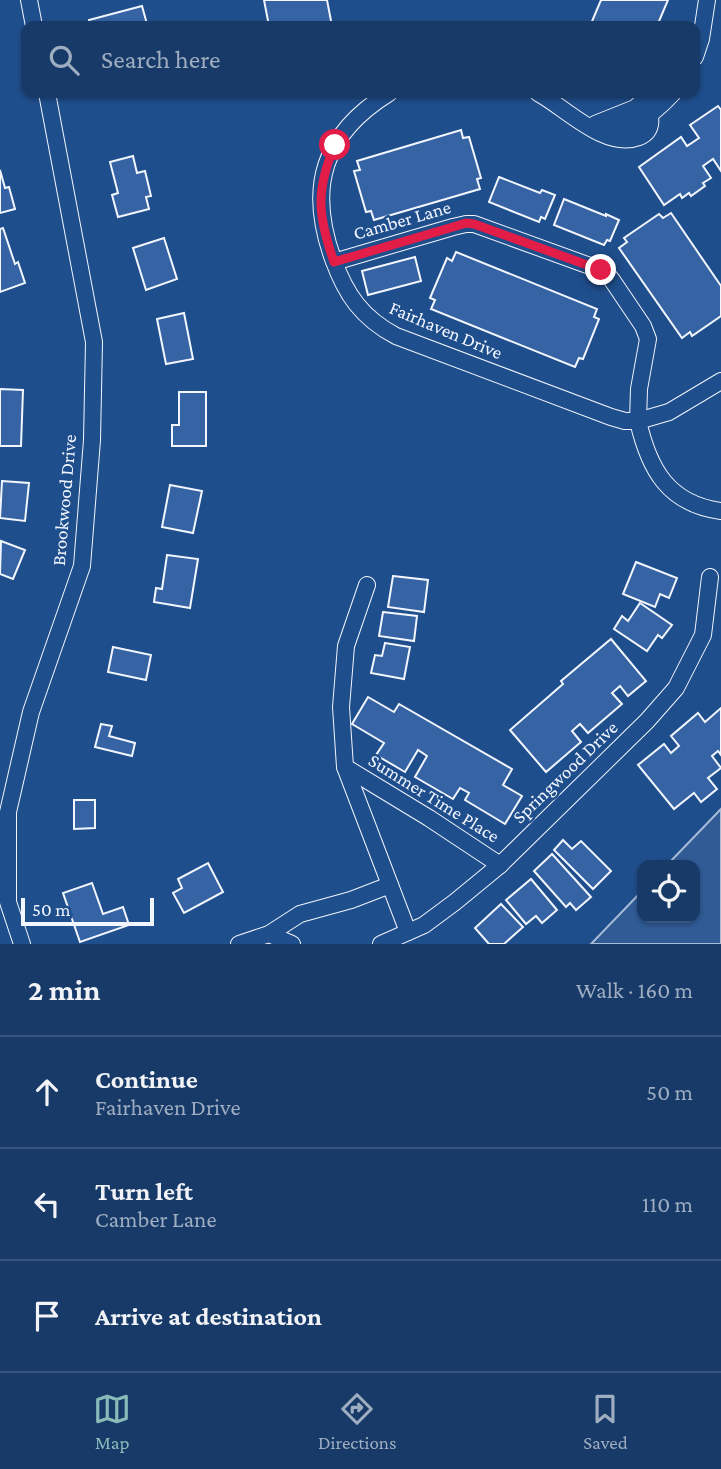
<!DOCTYPE html>
<html lang="en">
<head>
<meta charset="utf-8">
<style>
  body { margin:0; font-family:"Crimson Pro",serif; background:#20416f; color:#f1f3f6 }
  .controls { position:absolute; right:21px; bottom:21px; display:grid; overflow:hidden; border-radius:14px; box-shadow:0 2px 5px #0004 }
  .controls button { width:63px; height:63px; display:grid; place-items:center; padding:0; border:0; border-bottom:2px solid #36547d; background:#173a69; color:#f1f3f6; font:35px sans-serif }
  .scale { position:absolute; left:21px; bottom:18px; width:133px; box-sizing:border-box; padding-left:7px; border:4px solid #f2f6ff; border-top:0; font-size:19px; line-height:24px; white-space:nowrap; color:#f2f6ff; -webkit-text-stroke:5px #1f4e8c; paint-order:stroke }
  .stop { position:absolute; width:21px; height:21px; margin:-16px; border:5px solid #e11d48; border-radius:50%; background:#fff }
  .stop.end { background:#e11d48; border-color:#fff; box-shadow:0 2px 7px #0008 }
  .list { margin:0; padding:0; list-style:none }
  h2 { display:flex; justify-content:space-between; align-items:center; height:91px; margin:0; padding:0 28px; font-size:30px }
  h2 small { font-size:23px; font-weight:400; color:#9eadc0 }
  .list li { display:grid; grid-template-columns:46px 1fr auto; gap:21px; align-items:center; box-sizing:border-box; height:112px; padding:0 28px; border-top:2px solid #36547d }
  .list b { display:block; font-size:26px; white-space:nowrap }
  .list p { margin:0; font-size:23px; white-space:nowrap; color:#9eadc0 }
  .list em { font-size:23px; font-style:normal; color:#9eadc0 }
  .icon { flex:none; width:38px; height:38px; fill:none; stroke:currentColor; stroke-width:2; stroke-linecap:round; stroke-linejoin:round }
  .map { position:relative; flex:none; width:721px; height:944px; overflow:hidden }
  .search { position:absolute; background:#173a69; box-shadow:0 2px 5px #0004; left:21px; right:21px; top:21px; height:77px; display:flex; align-items:center; gap:18px; box-sizing:border-box; padding:0 24px; border-radius:14px; color:#9eadc0; font-size:26px }
  .sheet { height:427px; background:#173a69 }
  nav { display:flex; justify-content:space-around; align-items:center; box-sizing:border-box; height:98px; border-top:2px solid #36547d; background:#173a69; font-size:19px; color:#9eadc0 }
  nav a { display:grid; justify-items:center; gap:4px }
  nav .on { color:#8bbbb9 }
  .map>svg:first-child { display:block }
</style>
</head>
<body>
<div class="map">
<svg width="721" height="944" viewBox="0 0 721 944">
  <rect width="100%" height="100%" fill="#1f4e8c"/>
  <!-- built -->
  <path fill="#305b95" stroke="#a8bbd7" stroke-width="2" d="M721 809V944H591L642 891V918H695V865H667Z"/>
  <!-- building -->
  <g fill="#3563a3" stroke="#f2f6ff" stroke-width="2">
    <path d="M264 0H327L332 26H269Z"/>
    <path d="M601 0H668L657 26H590Z"/>
    <path d="M142 6 147 24 140 26H90L89 20Z"/>
    <path d="M718 106 721 110V171L713 159 703 166 711 178 703 183 705 186 691 196 689 193 682 198 680 194 664 205 639 167 681 137 687 146 699 138 690 125Z"/>
    <path d="M461 130 463 138 469 137 481 178 477 179 480 189 374 220 371 211 366 212 354 171 360 170 357 161Z"/>
    <path d="M133 156 137 173 145 171 151 196 146 197 149 209 118 217 112 195 118 193 110 162Z"/>
    <path d="M0 170 5 188 9 187 15 209 0 213Z"/>
    <path d="M499 177 540 193 542 190 555 195 545 219 541 217 539 222 489 202Z"/>
    <path d="M564 199 606 216V214L619 220 610 241 607 240 604 245 554 225Z"/>
    <path d="M671 213 721 286V316L692 336 690 332 682 338 619 248 627 242 624 238 659 214 663 218Z"/>
    <path d="M3 228 15 264 18 262 25 283 0 292V229Z"/>
    <path d="M164 238 177 279 146 290 133 248Z"/>
    <path d="M456 252 597 309 594 317 599 319 583 359 579 358 575 367 431 309 435 300 430 298 447 258 452 261Z"/>
    <path d="M415 257 421 281 368 295 362 271Z"/>
    <path d="M184 313 193 359 166 364 157 319Z"/>
    <path d="M0 389 23 390 21 446H0Z"/>
    <path d="M179 392H206V446H172V425H179Z"/>
    <path d="M2 481 29 483 25 521 0 518Z"/>
    <path d="M170 485 202 491 193 533 162 527Z"/>
    <path d="M1 541 25 550 13 579 0 574Z"/>
    <path d="M167 555 198 559 190 608 154 602 156 588 162 589Z"/>
    <path d="M636 562 677 578 669 598 660 594 655 607 623 594Z"/>
    <path d="M393 576 428 580 424 612 388 607Z"/>
    <path d="M640 603 672 625 662 638 658 635 647 651 614 629 622 616 628 621Z"/>
    <path d="M383 612 417 616 414 641 379 636Z"/>
    <path d="M611 639 646 681 628 696 620 686 612 693 622 704 588 733 580 724 572 731 581 742 546 772 510 730 563 684 561 681Z"/>
    <path d="M385 643 410 647 404 679 371 673 375 655 382 656Z"/>
    <path d="M113 647 151 655 146 680 108 672Z"/>
    <path d="M368 697 394 712 399 704 512 769 503 785 522 796 505 824 465 800 469 793 460 788 453 799 415 777 427 756 418 750 405 772 376 755 384 743 352 724Z"/>
    <path d="M721 708V755L718 751 712 756 721 768 708 778 717 789 701 802 694 793 674 809 638 765 664 744 671 753 679 746 671 736 698 713 705 722Z"/>
    <path d="M101 724 112 726 109 736 135 743 132 756 95 747Z"/>
    <path d="M74 800H95V828L74 829Z"/>
    <path d="M563 840 572 849 581 841 611 871 593 889 554 850Z"/>
    <path d="M552 854 591 897 576 910 570 903 566 907 534 871Z"/>
    <path d="M208 863 223 892 184 913 173 893 182 888 178 879Z"/>
    <path d="M531 879 557 910 542 923 536 916 526 924 506 900Z"/>
    <path d="M92 883 103 914 123 907 129 925 80 942 63 893Z"/>
    <path d="M501 904 523 927 504 944H489L475 928Z"/>
  </g>
  <g fill="none" stroke-linecap="round" stroke-linejoin="round">
    <defs>
      <g id="street">
        <path d="M29 0 34 26"/>
        <path d="M695 57 701 39 707 0"/>
        <path d="M538 93C566 108 605 150 639 137 656 130 650 113 646 100"/>
        <path d="M595 124 635 108 652 93"/>
        <path d="M596 127C630 132 651 117 673 93"/>
        <path d="M334 262 453 227 466 224H474L601 270 607 274 612 280 643 326 648 339 639 389 638 421H625L611 417 396 336C362 318 346 295 333 259 307 187 323 134 389 93"/>
        <path d="M721 381 669 412 638 421C649 469 668 504 721 511"/>
        <path d="M367 585 346 646 341 707 345 767 408 932"/>
        <path d="M345 767 429 818 500 865"/>
        <path d="M269 934 292 944"/>
        <path d="M22 944 8 902V812L31 712 82 566 92 440 94 342 47 93"/>
        <path d="M239 944 269 934 300 914 351 900 390 885"/>
        <path d="M381 944 424 925 455 902 500 865 647 721 676 688 703 635 710 577"/>
      </g>
    </defs>
    <!-- street casing -->
    <use href="#street" stroke="#f2f6ff" stroke-width="18"/>
    <!-- street -->
    <use href="#street" stroke="#1f4e8c" stroke-width="16"/>
  </g>
  <g fill="none" stroke-linecap="round" stroke-linejoin="round">
    <!-- route -->
    <path stroke="#e11d48" stroke-width="9" d="M335 145C315 191 318 216 334 262L453 227 466 223 474 224 601 270"/>
  </g>
  <g text-anchor="middle" dominant-baseline="central" stroke-width="5" stroke-linejoin="round" paint-order="stroke">
    <!-- street labels -->
    <g font-size="19" fill="#f2f6ff" stroke="#1f4e8c">
      <text transform="translate(402 220) rotate(-16)">Camber Lane</text>
      <text transform="translate(446 330) rotate(23)">Fairhaven Drive</text>
      <text transform="translate(64 500) rotate(-85)">Brookwood Drive</text>
      <text transform="translate(565 772) rotate(-44)">Springwood Drive</text>
      <text transform="translate(434 798) rotate(32)">Summer Time Place</text>
    </g>
  </g>
</svg>
<div class="controls">
<button><svg class="icon" aria-label="locate" viewBox="0 0 24 24"><circle cx="12" cy="12" r="6"/><path d="M12 2v4M12 18v4M2 12h4M18 12h4"/></svg></button>
</div>
<div class="scale">50 m</div>
<div class="stop" style="left:335px;top:145px"></div>
<div class="stop end" style="left:601px;top:270px"></div>
<div class="search"><svg class="icon" aria-label="search" viewBox="0 0 24 24"><circle cx="10" cy="10" r="6"/><path d="M15 15l6 6"/></svg>Search here</div>
</div>
<section class="sheet">
<h2>2 min<small>Walk · 160 m</small></h2>
<ul class="list">
<li><svg class="icon" aria-label="ahead" viewBox="0 0 24 24"><path d="M12 20V5M6 11l6-6 6 6"/></svg><div><b>Continue</b><p>Fairhaven Drive</p></div><em>50 m</em></li>
<li><svg class="icon" aria-label="left" viewBox="0 0 24 24"><path d="M17 20v-9H6M10 6l-5 5 5 5"/></svg><div><b>Turn left</b><p>Camber Lane</p></div><em>110 m</em></li>
<li><svg class="icon" aria-label="arrive" viewBox="0 0 24 24"><path d="M6 21V4h12l-3 4 3 4H6"/></svg><div><b>Arrive at destination</b></div></li>
</ul>
</section>
<nav>
<a class="on"><svg class="icon" aria-label="map" viewBox="0 0 24 24"><path d="M3 6l6-2 6 2 6-2v14l-6 2-6-2-6 2zM9 4v14M15 6v14"/></svg>Map</a>
<a><svg class="icon" aria-label="directions" viewBox="0 0 24 24"><path d="M12 3l9 9-9 9-9-9zM9 14v-3h6M13 9l2 2-2 2"/></svg>Directions</a>
<a><svg class="icon" aria-label="saved" viewBox="0 0 24 24"><path d="M7 4h10v16l-5-4-5 4z"/></svg>Saved</a>
</nav>
</body>
</html>
